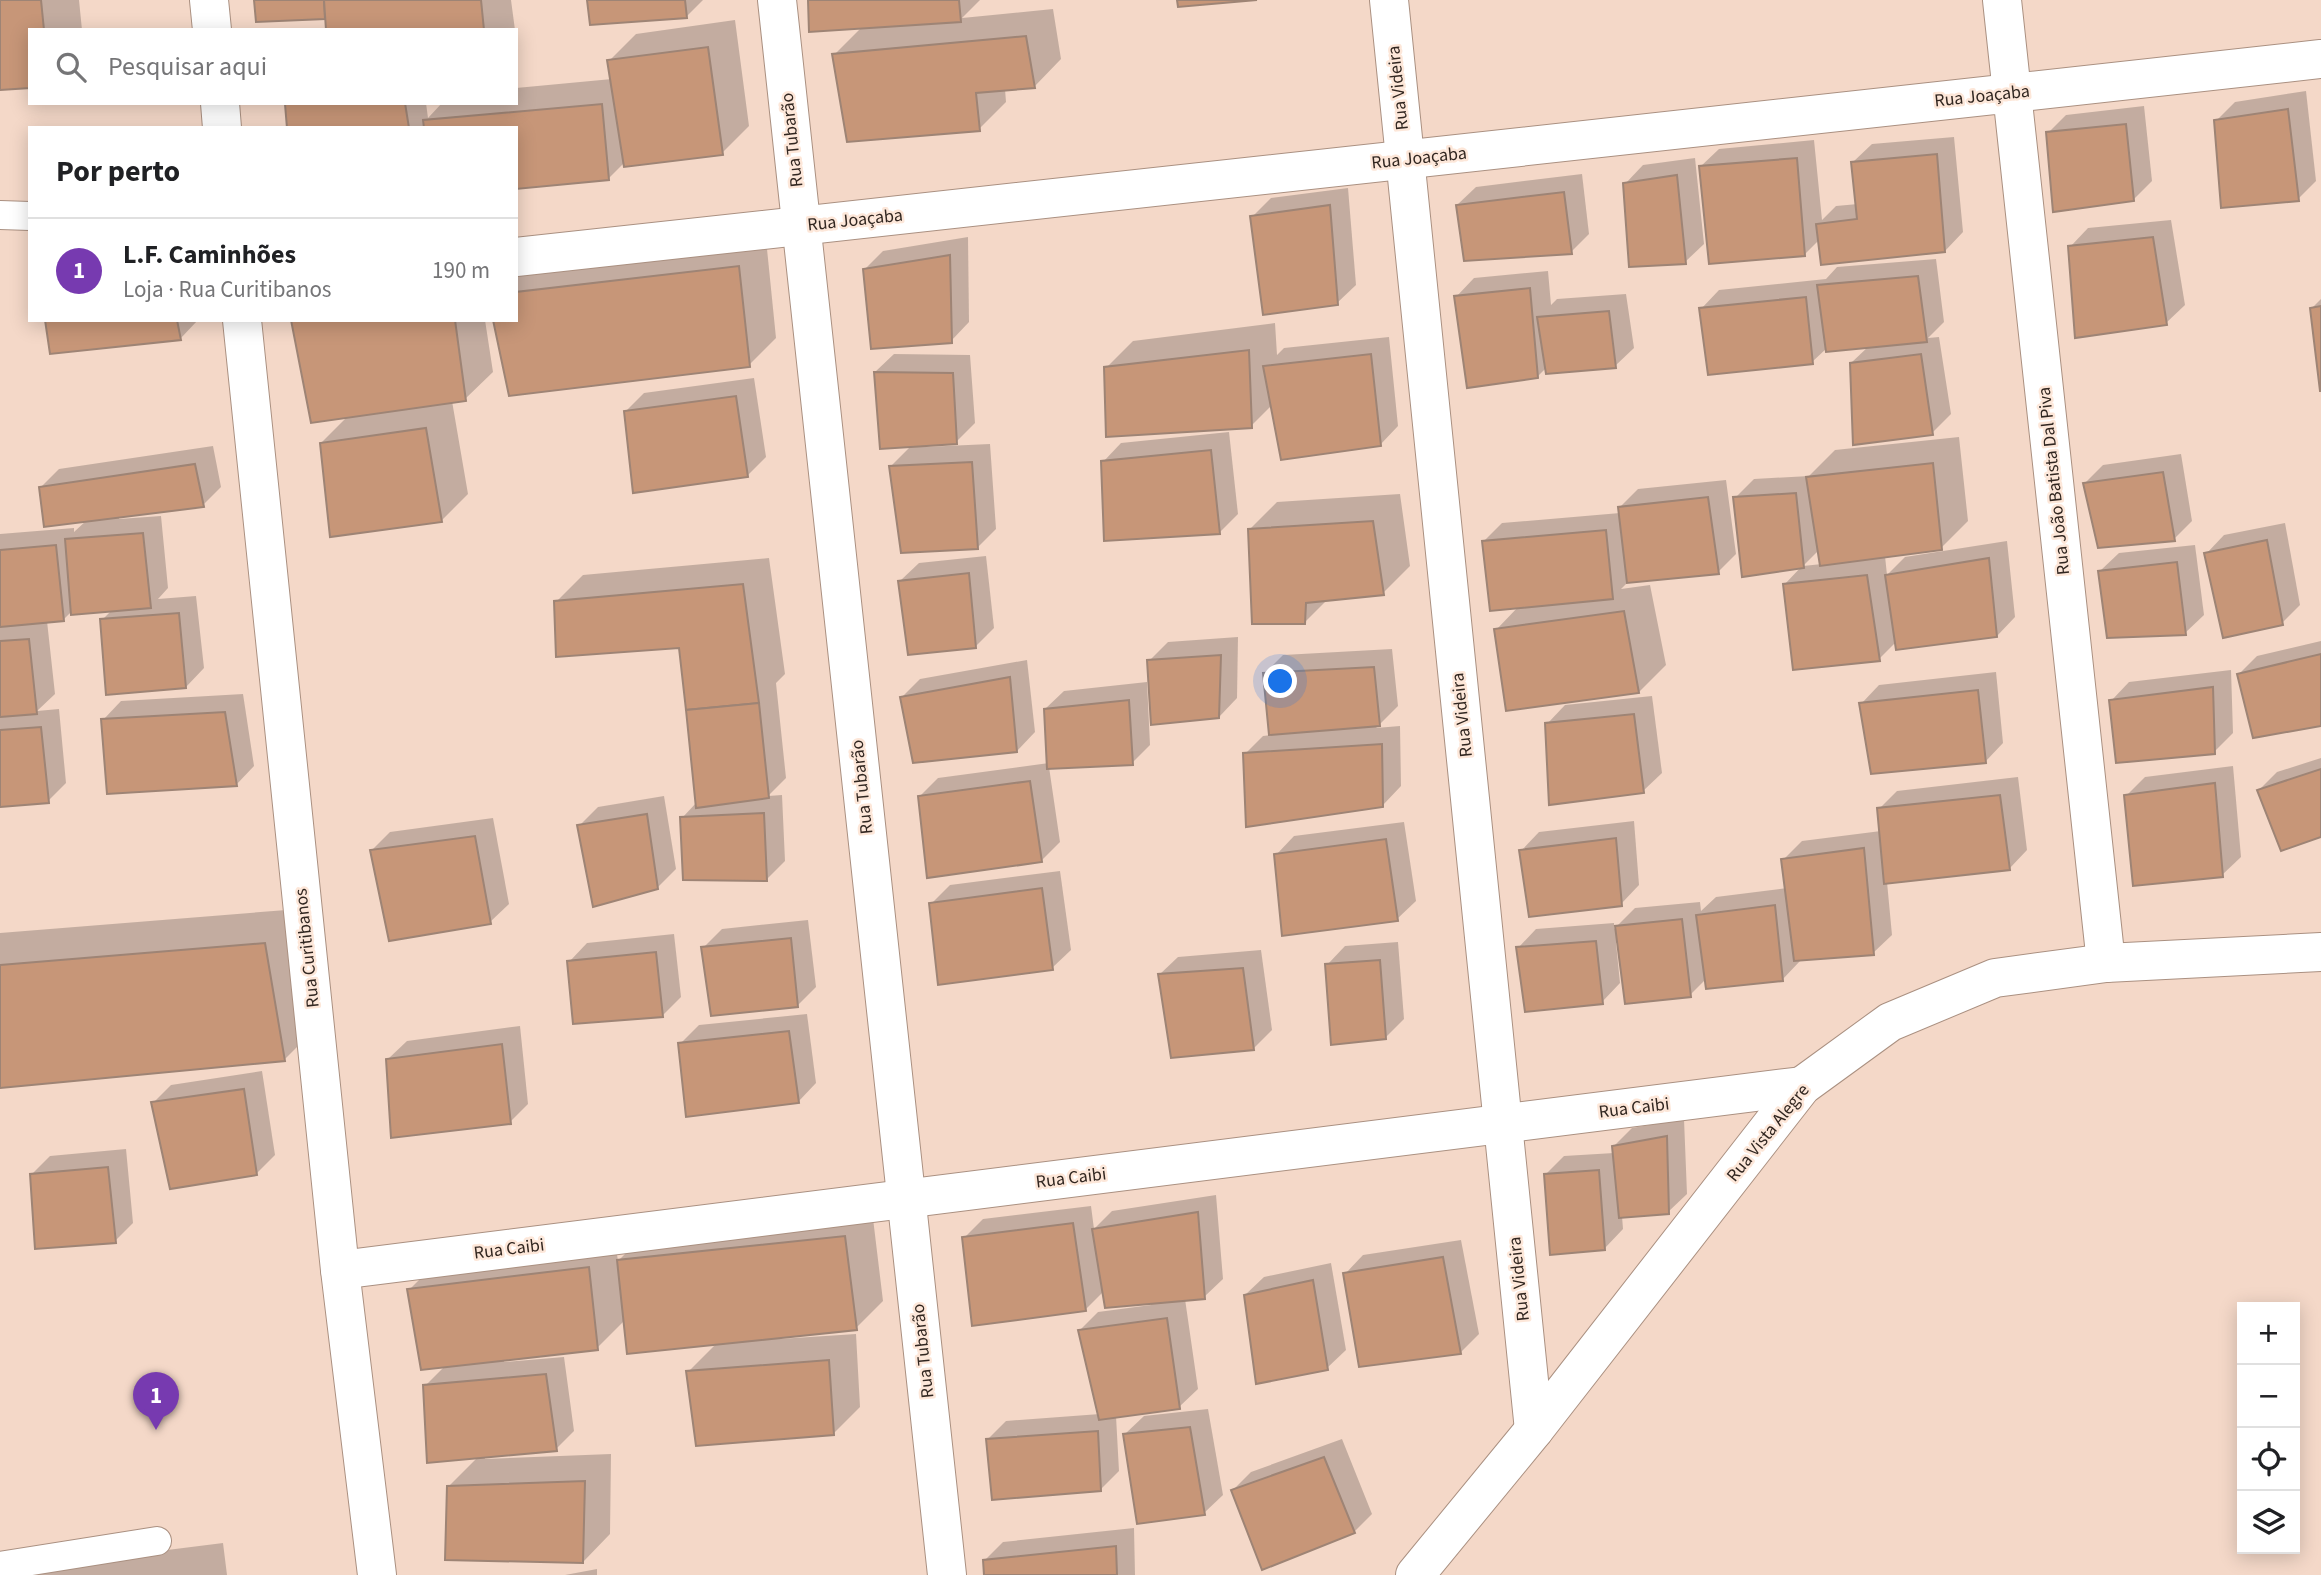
<!DOCTYPE html>
<html lang="pt">
<head>
<meta charset="utf-8">
<style>
  body { margin:0; font-family:"Source Sans 3",sans-serif; background:#f2f2f2; color:#202124 }
  .controls { position:absolute; right:21px; bottom:21px; display:grid; overflow:hidden; border-radius:0px; box-shadow:0 4px 18px #0003 }
  .controls button { width:63px; height:63px; display:grid; place-items:center; padding:0; border:0; border-bottom:2px solid #e0e0e0; background:#fff; color:#202124; font:35px sans-serif }
  .you { position:absolute; left:1281px; top:682px; width:24px; height:24px; margin:-18px; border:5px solid #fff; border-radius:50%; background:#1a73e8; box-shadow:0 0 0 10px #1a73e833 }
  .badge { display:grid; place-items:center; width:46px; height:46px; border-radius:50%; background:#773ab0; color:#fff; font-size:23px; font-weight:700 }
  .pin { position:absolute; translate:-50% -58px; filter:drop-shadow(0 2px 4px #0008) }
  .pin::after { content:''; position:absolute; top:37px; width:24px; height:21px; background:inherit; clip-path:polygon(0 0,100% 0,50% 100%) }
  .list { margin:0; padding:0; list-style:none }
  h2 { display:flex; justify-content:space-between; align-items:center; height:91px; margin:0; padding:0 28px; font-size:30px }
  h2 small { font-size:23px; font-weight:400; color:#757577 }
  .list li { display:grid; grid-template-columns:46px 1fr auto; gap:21px; align-items:center; box-sizing:border-box; height:105px; padding:0 28px; border-top:2px solid #e0e0e0 }
  .list b { display:block; font-size:26px; white-space:nowrap }
  .list p { margin:0; font-size:23px; white-space:nowrap; color:#757577 }
  .list em { font-size:23px; font-style:normal; color:#757577 }
  .icon { flex:none; width:38px; height:38px; fill:none; stroke:currentColor; stroke-width:2; stroke-linecap:round; stroke-linejoin:round }
  .map { position:relative; flex:none; width:2321px; height:1575px; overflow:hidden }
  .search { position:absolute; background:#fff; box-shadow:0 4px 18px #0003; left:28px; top:28px; width:490px; height:77px; display:flex; align-items:center; gap:18px; box-sizing:border-box; padding:0 24px; border-radius:0px; color:#757577; font-size:26px }
  .panel { position:absolute; background:#fff; box-shadow:0 4px 18px #0003; left:28px; top:126px; width:490px; height:196px; border-radius:0px }
  .map>svg:first-child { display:block }
</style>
</head>
<body>
<div class="map">
<svg width="2321" height="1575" viewBox="0 0 2321 1575">
  <rect width="100%" height="100%" fill="#f4d8c8"/>
  <!-- shadow -->
  <g fill="#0003" fill-rule="evenodd">
    <path d="M0 0H79L82 30H30L0 88Z"/>
    <path d="M255 0H511L515 30H328L327 17 258 20Z"/>
    <path d="M589 0H703L686 17Z"/>
    <path d="M810 0H980L962 18 1053 9 1061 59 1034 87 1005 89 1006 102 979 129 834 55 862 27Z"/>
    <path d="M735 20 749 126 722 153 625 162 608 179 516 128H288V103H426L428 118 442 103H516V88L612 79 609 61 636 34Z"/>
    <path d="M2306 91 2316 181 2298 199 2216 121 2235 102Z"/>
    <path d="M2144 106 2152 181 2133 200 2048 133 2066 115Z"/>
    <path d="M1954 137 1963 232 1945 251 1820 239 1805 254 1700 167 1719 149 1814 140 1822 220 1836 206 1858 204 1853 162 1872 144Z"/>
    <path d="M1695 158 1704 244 1685 262 1625 184 1643 165Z"/>
    <path d="M1582 174 1589 234 1571 252 1457 205 1476 187Z"/>
    <path d="M1348 188 1356 285 1337 303 1252 217 1271 198Z"/>
    <path d="M2171 220 2185 305 2166 323 2070 247 2088 228Z"/>
    <path d="M968 237 969 322 951 341 865 269 883 251Z"/>
    <path d="M766 239 776 338 749 365 516 320V270Z"/>
    <path d="M1936 259 1944 322 1928 338 1939 337 1951 414 1932 433 1851 363 1869 346 1827 348 1812 362 1701 309 1719 290 1826 279 1837 267Z"/>
    <path d="M1548 271 1551 305 1557 299 1626 294 1634 348 1615 366 1547 367 1537 377 1456 297 1474 278Z"/>
    <path d="M2321 299V383L2312 308Z"/>
    <path d="M47 320H198L180 339Z"/>
    <path d="M292 320H485L493 372 465 399 452 401 468 494 441 521 321 443 348 416Z"/>
    <path d="M1275 323 1277 355 1284 348 1389 337 1398 426 1380 445 1272 405 1251 426 1106 368 1133 341Z"/>
    <path d="M894 354 970 355 975 423 956 442 924 444V447L990 444 996 529 977 548 890 467 912 445 875 372Z"/>
    <path d="M754 378 766 457 747 476 626 411 644 393Z"/>
    <path d="M1229 432 1238 514 1219 533 1103 462 1121 443Z"/>
    <path d="M1959 437 1968 521 1940 549 1885 556 1887 575 1905 557 2007 541 2015 617 1997 636 1897 641 1879 659 1784 585 1802 566 1735 498 1754 479 1809 476 1835 450ZM1819 550 1822 564 1803 566Z"/>
    <path d="M213 446 221 487 203 505 119 516V519L161 516 168 588 158 599 196 596 204 668 186 687 102 620 112 610 72 611 63 620 47 621 55 694 37 711 59 709 66 783 48 801 0 805V534L74 528V532L87 520 40 488 59 469Z"/>
    <path d="M2181 454 2192 521 2174 539 2085 483 2103 465Z"/>
    <path d="M1726 480 1736 554 1718 572 1628 582 1621 589 1650 585 1666 665 1639 692 1496 630 1519 606 1483 542 1502 523 1620 513V507L1638 489Z"/>
    <path d="M1400 494 1410 566 1383 593 1328 599 1305 622 1249 530 1277 502Z"/>
    <path d="M2285 523 2300 605 2282 623 2206 554 2224 535Z"/>
    <path d="M2195 545 2204 615 2185 633 2100 571 2119 553Z"/>
    <path d="M986 556 994 628 976 646 900 581 919 563Z"/>
    <path d="M769 558 785 674 776 683 786 778 768 796 782 795 785 861 767 879 682 818 697 802 681 646 556 602 583 575Z"/>
    <path d="M1238 637 1237 698 1219 717 1149 661 1168 642Z"/>
    <path d="M2321 641V724L2239 674 2257 656Z"/>
    <path d="M1392 649 1398 706 1376 728 1400 726 1401 786 1383 805 1245 754 1263 736 1271 735 1264 674 1283 655Z"/>
    <path d="M1027 660 1035 732 1017 751 902 697 920 679Z"/>
    <path d="M2231 670 2233 733 2214 752 2111 701 2129 682Z"/>
    <path d="M1996 672 2003 743 1985 762 1861 704 1879 685Z"/>
    <path d="M1147 682 1150 745 1132 763 1049 767 1060 842 1041 861 920 796 938 778 1049 763 1045 709 1064 691Z"/>
    <path d="M243 694 254 766 236 785 103 720 121 701Z"/>
    <path d="M1652 696 1662 773 1643 791 1547 724 1565 705Z"/>
    <path d="M2321 758V835L2259 790 2277 772Z"/>
    <path d="M2233 766 2241 857 2222 875 2126 796 2145 777Z"/>
    <path d="M2018 777 2027 850 2009 869 1887 882 1892 935 1873 953 1800 959V961L1782 980 1707 978 1690 995 1619 943H1616L1620 983 1602 1002 1518 948 1536 929 1614 923V929L1635 908 1700 902 1701 911 1716 897 1787 888 1783 860 1802 841 1881 831 1879 809 1897 791Z"/>
    <path d="M664 796 676 869 657 888 579 826 598 807Z"/>
    <path d="M493 818 509 904 490 922 371 851 390 832Z"/>
    <path d="M1634 821 1639 885 1621 904 1521 851 1539 832Z"/>
    <path d="M1404 822 1416 901 1397 919 1276 855 1294 836Z"/>
    <path d="M1060 871 1071 950 1052 968 931 904 950 885Z"/>
    <path d="M299 909 319 1025 284 1060 0 1087V933Z"/>
    <path d="M808 920 816 987 797 1006 703 948 722 929Z"/>
    <path d="M674 934 681 997 662 1016 569 962 587 943Z"/>
    <path d="M1398 942 1404 1019 1386 1037 1327 965 1345 946Z"/>
    <path d="M1261 950 1272 1030 1254 1048 1159 975 1178 957Z"/>
    <path d="M807 1014 816 1083 798 1102 680 1044 699 1025Z"/>
    <path d="M520 1026 528 1104 510 1122 388 1059 407 1041Z"/>
    <path d="M262 1071 275 1155 256 1174 153 1103 171 1085Z"/>
    <path d="M1684 1119 1687 1194 1668 1212 1622 1216 1623 1229 1605 1248 1546 1174 1564 1156 1614 1153V1146L1632 1128Z"/>
    <path d="M126 1149 133 1223 115 1241 32 1174 50 1156Z"/>
    <path d="M1216 1195 1223 1279 1204 1297 1185 1299 1198 1389 1179 1407 1116 1416 1119 1471 1100 1490 988 1439 1006 1421 1100 1414 1080 1330 1098 1312 1151 1305V1302L1104 1291 1085 1310 964 1238 983 1219 1091 1206 1094 1229 1112 1211Z"/>
    <path d="M872 1210 883 1301 856 1328 779 1336V1339L856 1334 860 1407 833 1434 688 1372 717 1343 625 1320 597 1348 504 1359V1362L564 1357 574 1431 556 1449 484 1456 485 1459 611 1454 610 1534 583 1562 449 1486 479 1456 425 1386 445 1366 409 1290 436 1263 615 1241 618 1261 646 1233Z"/>
    <path d="M1461 1240 1479 1334 1460 1353 1345 1274 1363 1255Z"/>
    <path d="M1331 1263 1346 1350 1327 1368 1245 1295 1264 1277Z"/>
    <path d="M1208 1409 1223 1495 1204 1513 1125 1434 1144 1416Z"/>
    <path d="M1342 1439 1372 1514 1354 1532 1233 1490 1251 1472Z"/>
    <path d="M1134 1528 1135 1575H986L985 1560 1003 1542Z"/>
    <path d="M223 1543 227 1575H0V1571Z"/>
    <path d="M597 1569V1575H565Z"/>
  </g>
  <!-- building -->
  <g fill="#c79678" stroke="#9e8475" stroke-width="2">
    <path d="M0 0H41L44 30H30V88L0 90Z"/>
    <path d="M254 0H324L325 19 256 22Z"/>
    <path d="M324 0H481L484 30H326Z"/>
    <path d="M587 0H685L687 18 590 25Z"/>
    <path d="M808 0H959L961 22 809 32Z"/>
    <path d="M1177 0H1257L1178 7Z"/>
    <path d="M1026 36 1035 88 976 93 980 131 847 142 832 54Z"/>
    <path d="M708 47 723 155 624 167 607 60Z"/>
    <path d="M405 103 409 128H287L285 104Z"/>
    <path d="M602 104 609 180 516 189V128H424L423 120Z"/>
    <path d="M2288 109 2299 201 2221 208 2214 120Z"/>
    <path d="M2126 124 2134 201 2053 212 2046 132Z"/>
    <path d="M1937 154 1945 252 1821 265 1816 224 1857 219 1851 162Z"/>
    <path d="M1797 158 1805 256 1709 264 1699 166Z"/>
    <path d="M1677 175 1686 264 1629 267 1623 183Z"/>
    <path d="M1564 192 1572 254 1464 261 1456 205Z"/>
    <path d="M1330 205 1338 305 1263 315 1250 216Z"/>
    <path d="M2153 237 2167 325 2075 338 2068 246Z"/>
    <path d="M950 255 952 343 871 349 863 269Z"/>
    <path d="M739 266 750 367 509 396 493 320H516V292Z"/>
    <path d="M1918 276 1927 342 1826 352 1817 285Z"/>
    <path d="M1530 288 1538 378 1467 388 1454 296Z"/>
    <path d="M1806 297 1813 364 1708 375 1699 308Z"/>
    <path d="M2321 306V391H2320L2310 308Z"/>
    <path d="M1609 311 1616 368 1546 374 1537 317Z"/>
    <path d="M45 320H177L181 340 50 354Z"/>
    <path d="M291 320H455L466 401 311 423Z"/>
    <path d="M1249 350 1252 428 1106 437 1104 367Z"/>
    <path d="M1371 354 1381 446 1281 460 1263 366Z"/>
    <path d="M1921 354 1933 435 1853 445 1850 363Z"/>
    <path d="M874 372 953 373 957 444 880 449Z"/>
    <path d="M736 396 748 477 633 493 624 411Z"/>
    <path d="M426 428 442 522 330 537 320 443Z"/>
    <path d="M1211 450 1220 534 1104 541 1101 461Z"/>
    <path d="M972 462 978 549 901 553 889 466Z"/>
    <path d="M1933 463 1942 550 1820 566 1806 477Z"/>
    <path d="M195 464 204 507 44 527 39 487Z"/>
    <path d="M2163 472 2175 541 2098 548 2083 483Z"/>
    <path d="M1796 493 1804 568 1742 577 1733 497Z"/>
    <path d="M1708 497 1719 574 1627 583 1618 507Z"/>
    <path d="M1373 521 1384 595 1306 603 1305 624H1252L1248 529Z"/>
    <path d="M1606 530 1613 599 1490 611 1482 541Z"/>
    <path d="M143 533 151 608 71 615 65 539Z"/>
    <path d="M2267 540 2283 625 2223 638 2204 553Z"/>
    <path d="M56 545 64 621 0 627V550Z"/>
    <path d="M1989 558 1997 637 1896 650 1885 575Z"/>
    <path d="M2177 562 2186 635 2107 638 2098 571Z"/>
    <path d="M969 573 976 648 908 655 898 581Z"/>
    <path d="M1867 575 1880 661 1793 670 1783 584Z"/>
    <path d="M743 584 759 703 686 710 679 648 556 657 554 601Z"/>
    <path d="M1624 611 1639 693 1506 711 1494 629Z"/>
    <path d="M179 613 186 688 106 695 100 619Z"/>
    <path d="M29 639 37 714 0 717V641Z"/>
    <path d="M2321 654V726L2253 738 2237 674Z"/>
    <path d="M1221 655 1219 718 1151 725 1147 660Z"/>
    <path d="M1374 667 1380 726 1269 735 1263 673Z"/>
    <path d="M1010 677 1017 752 913 763 900 697Z"/>
    <path d="M2213 687 2215 754 2116 763 2109 700Z"/>
    <path d="M1978 690 1986 763 1871 774 1859 703Z"/>
    <path d="M1129 700 1133 765 1047 769 1044 709Z"/>
    <path d="M759 703 769 798 696 808 686 710Z"/>
    <path d="M225 712 237 786 107 794 101 719Z"/>
    <path d="M1634 714 1644 793 1549 805 1545 723Z"/>
    <path d="M41 727 49 803 0 807V730Z"/>
    <path d="M1382 744 1383 807 1246 827 1243 753Z"/>
    <path d="M2321 769V837L2281 851 2257 790Z"/>
    <path d="M1030 781 1042 862 927 878 918 796Z"/>
    <path d="M2215 783 2223 877 2133 886 2124 795Z"/>
    <path d="M2000 795 2010 870 1884 884 1877 808Z"/>
    <path d="M764 813 767 881 683 880 680 817Z"/>
    <path d="M647 814 658 889 593 907 577 825Z"/>
    <path d="M475 836 491 924 389 941 370 850Z"/>
    <path d="M1616 838 1622 906 1529 917 1519 850Z"/>
    <path d="M1386 839 1398 921 1282 936 1274 854Z"/>
    <path d="M1864 848 1874 955 1794 961 1781 859Z"/>
    <path d="M1042 888 1053 970 938 985 929 903Z"/>
    <path d="M1775 905 1783 981 1706 989 1696 915Z"/>
    <path d="M1682 919 1691 997 1625 1004 1615 926Z"/>
    <path d="M791 938 798 1007 711 1016 701 947Z"/>
    <path d="M1596 941 1603 1004 1525 1012 1516 947Z"/>
    <path d="M265 943 285 1061 0 1088V965Z"/>
    <path d="M656 952 663 1017 573 1024 567 961Z"/>
    <path d="M1380 960 1386 1039 1331 1045 1325 964Z"/>
    <path d="M1243 968 1254 1050 1171 1058 1158 974Z"/>
    <path d="M789 1031 799 1103 686 1117 678 1043Z"/>
    <path d="M502 1044 511 1124 391 1138 386 1059Z"/>
    <path d="M244 1089 257 1175 170 1189 151 1102Z"/>
    <path d="M1667 1136 1669 1214 1619 1218 1612 1146Z"/>
    <path d="M108 1167 116 1243 35 1249 30 1174Z"/>
    <path d="M1599 1170 1605 1250 1550 1255 1544 1174Z"/>
    <path d="M1198 1212 1205 1299 1105 1308 1092 1229Z"/>
    <path d="M1073 1223 1086 1311 972 1326 962 1237Z"/>
    <path d="M845 1236 857 1330 627 1354 617 1260Z"/>
    <path d="M1443 1257 1461 1354 1359 1367 1343 1273Z"/>
    <path d="M589 1267 598 1350 421 1370 407 1289Z"/>
    <path d="M1313 1280 1328 1370 1256 1384 1244 1295Z"/>
    <path d="M1167 1318 1180 1409 1099 1420 1078 1330Z"/>
    <path d="M829 1360 834 1435 696 1446 686 1371Z"/>
    <path d="M546 1374 557 1451 427 1463 423 1385Z"/>
    <path d="M1190 1427 1205 1515 1137 1524 1123 1434Z"/>
    <path d="M1098 1431 1101 1491 992 1500 986 1439Z"/>
    <path d="M1324 1457 1355 1533 1262 1570 1231 1490Z"/>
    <path d="M585 1481 583 1563 445 1560 447 1486Z"/>
    <path d="M1116 1546 1117 1575H984L983 1560Z"/>
  </g>
  <g fill="none" stroke-linecap="round" stroke-linejoin="round">
    <defs>
      <g id="service">
        <path d="M0 215 30 216"/>
        <path d="M0 1566 157 1541"/>
      </g>
      <g id="minor">
        <path d="M209 0 212 30"/>
        <path d="M777 0 947 1575"/>
        <path d="M1389 0 1534 1430"/>
        <path d="M220 103 222 128"/>
        <path d="M516 257 2012 93 2106 963"/>
        <path d="M242 320 340 1270 377 1575"/>
        <path d="M340 1270 1802 1086"/>
        <path d="M1415 1575 1534 1430 1802 1086 1890 1022 1995 978 2106 963 2321 952"/>
      </g>
      <path id="tertiary" d="M2002 0 2012 93 2321 59"/>
    </defs>
    <!-- service casing -->
    <use href="#service" stroke="#aa9081" stroke-width="30"/>
    <!-- minor casing -->
    <use href="#minor" stroke="#aa9081" stroke-width="40"/>
    <!-- tertiary casing -->
    <use href="#tertiary" stroke="#aa9081" stroke-width="40"/>
    <!-- service -->
    <use href="#service" stroke="#fff" stroke-width="28"/>
    <!-- minor -->
    <use href="#minor" stroke="#fff" stroke-width="38"/>
    <!-- tertiary -->
    <use href="#tertiary" stroke="#fff" stroke-width="38"/>
  </g>
  <g text-anchor="middle" dominant-baseline="central" stroke-width="5" stroke-linejoin="round" paint-order="stroke">
    <!-- street labels -->
    <g font-size="18" fill="#312620" stroke="#fde7d9">
      <text transform="translate(1398 88) rotate(-96)">Rua Videira</text>
      <text transform="translate(1982 96) rotate(-6)">Rua Joaçaba</text>
      <text transform="translate(792 140) rotate(-96)">Rua Tubarão</text>
      <text transform="translate(1419 158) rotate(-6)">Rua Joaçaba</text>
      <text transform="translate(855 220) rotate(-6)">Rua Joaçaba</text>
      <text transform="translate(2054 481) rotate(-96)">Rua João Batista Dal Piva</text>
      <text transform="translate(1462 715) rotate(-96)">Rua Videira</text>
      <text transform="translate(862 787) rotate(-96)">Rua Tubarão</text>
      <text transform="translate(307 948) rotate(-96)">Rua Curitibanos</text>
      <text transform="translate(1634 1108) rotate(-7)">Rua Caibi</text>
      <text transform="translate(1768 1133) rotate(-51)">Rua Vista Alegre</text>
      <text transform="translate(1071 1178) rotate(-7)">Rua Caibi</text>
      <text transform="translate(509 1249) rotate(-7)">Rua Caibi</text>
      <text transform="translate(1519 1279) rotate(-96)">Rua Videira</text>
      <text transform="translate(923 1351) rotate(-96)">Rua Tubarão</text>
    </g>
  </g>
</svg>
<div class="controls">
<button>+</button>
<button>−</button>
<button><svg class="icon" aria-label="locate" viewBox="0 0 24 24"><circle cx="12" cy="12" r="6"/><path d="M12 2v4M12 18v4M2 12h4M18 12h4"/></svg></button>
<button><svg class="icon" aria-label="layers" viewBox="0 0 24 24"><path d="M12 4l9 5-9 5-9-5zM3 14l9 5 9-5"/></svg></button>
</div>
<div class="you"></div>
<div class="pin badge" style="left:156px;top:1430px">1</div>
<div class="search"><svg class="icon" aria-label="search" viewBox="0 0 24 24"><circle cx="10" cy="10" r="6"/><path d="M15 15l6 6"/></svg>Pesquisar aqui</div>
<section class="panel">
<h2>Por perto<small></small></h2>
<ul class="list">
<li><span class="badge">1</span><div><b>L.F. Caminhões</b><p>Loja · Rua Curitibanos</p></div><em>190 m</em></li>
</ul>
</section>
</div>
</body>
</html>
